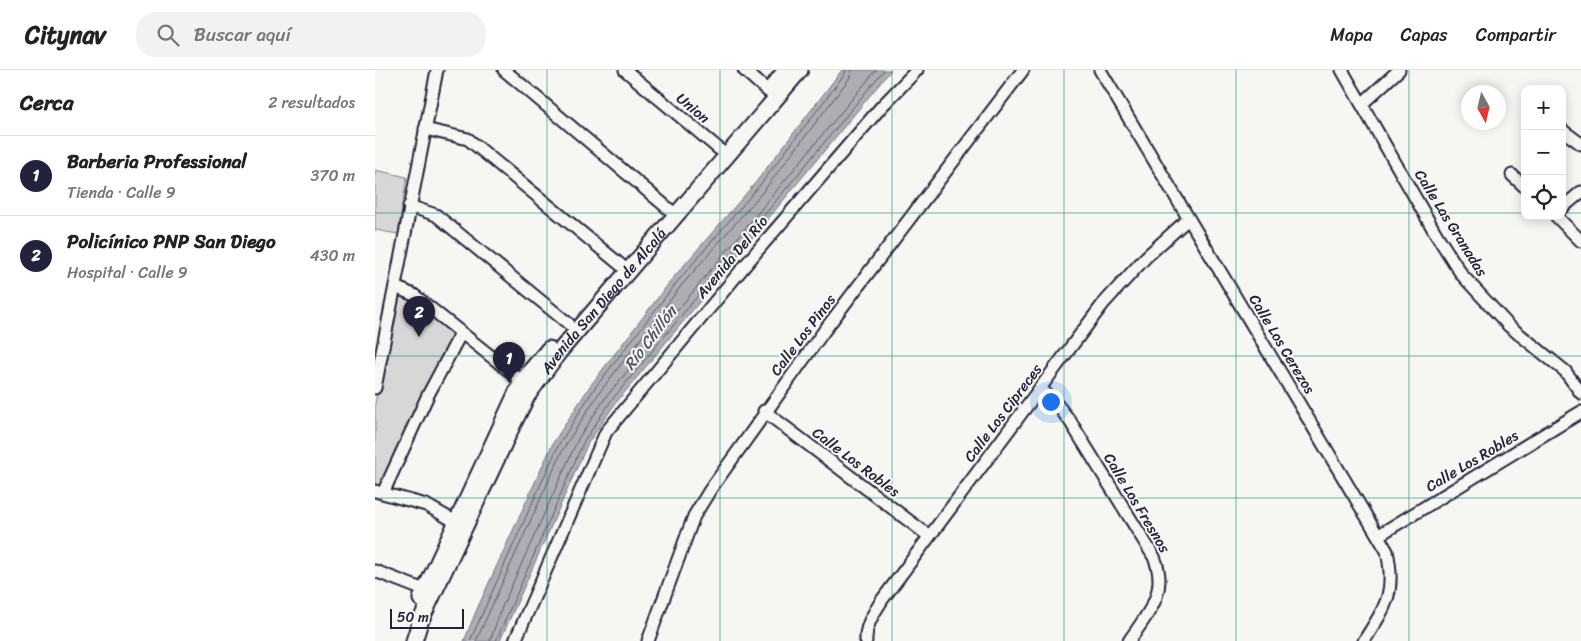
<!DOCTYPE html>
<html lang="es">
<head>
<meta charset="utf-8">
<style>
  body { margin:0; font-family:Sriracha,sans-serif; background:#f2f2f2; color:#222 }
  .controls { position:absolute; right:15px; top:15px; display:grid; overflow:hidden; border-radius:10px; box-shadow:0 2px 12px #0003 }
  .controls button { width:45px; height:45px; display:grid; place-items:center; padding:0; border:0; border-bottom:1px solid #e0e0e0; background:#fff; color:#222; font:25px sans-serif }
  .compass { position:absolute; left:1086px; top:15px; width:45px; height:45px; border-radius:50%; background:#fff; box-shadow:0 2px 12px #0003; rotate:172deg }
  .scale { position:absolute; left:15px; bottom:12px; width:74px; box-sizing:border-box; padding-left:5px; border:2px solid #22223b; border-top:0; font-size:14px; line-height:18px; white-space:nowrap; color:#22223b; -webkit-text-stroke:4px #f6f6f2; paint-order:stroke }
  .you { position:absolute; left:675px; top:331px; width:18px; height:18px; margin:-12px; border:4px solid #fff; border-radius:50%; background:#1a73e8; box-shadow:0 0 0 8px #1a73e833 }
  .badge { display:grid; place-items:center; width:32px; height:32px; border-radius:50%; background:#22223b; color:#fff; font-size:16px; font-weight:700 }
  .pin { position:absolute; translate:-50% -41px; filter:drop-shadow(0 1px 2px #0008) }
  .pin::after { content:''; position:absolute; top:26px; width:18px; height:15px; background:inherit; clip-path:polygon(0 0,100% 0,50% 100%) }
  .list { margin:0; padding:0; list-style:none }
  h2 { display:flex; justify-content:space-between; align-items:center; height:65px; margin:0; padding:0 20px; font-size:21px }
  h2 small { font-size:16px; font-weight:400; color:#767676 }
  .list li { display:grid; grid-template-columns:32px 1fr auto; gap:15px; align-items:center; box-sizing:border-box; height:80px; padding:0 20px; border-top:1px solid #e0e0e0 }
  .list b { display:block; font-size:19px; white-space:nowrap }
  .list p { margin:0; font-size:16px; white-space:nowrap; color:#767676 }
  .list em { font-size:16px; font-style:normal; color:#767676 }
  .icon { flex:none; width:28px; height:28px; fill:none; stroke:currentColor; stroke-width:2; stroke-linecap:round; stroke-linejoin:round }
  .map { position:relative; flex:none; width:1206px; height:571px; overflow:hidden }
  header { display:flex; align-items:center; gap:30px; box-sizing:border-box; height:70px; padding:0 25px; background:#fff; border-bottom:1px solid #e0e0e0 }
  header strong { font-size:24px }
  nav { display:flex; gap:28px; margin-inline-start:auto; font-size:18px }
  .search { width:350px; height:45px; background:#f2f2f2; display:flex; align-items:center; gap:12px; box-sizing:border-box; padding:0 18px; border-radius:20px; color:#767676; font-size:19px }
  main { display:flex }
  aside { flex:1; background:#fff }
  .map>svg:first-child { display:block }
</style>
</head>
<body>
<header>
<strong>Citynav</strong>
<div class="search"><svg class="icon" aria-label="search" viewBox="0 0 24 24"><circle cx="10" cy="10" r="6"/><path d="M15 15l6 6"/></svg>Buscar aquí</div>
<nav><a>Mapa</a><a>Capas</a><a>Compartir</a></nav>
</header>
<main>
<aside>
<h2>Cerca<small>2 resultados</small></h2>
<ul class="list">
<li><span class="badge">1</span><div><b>Barberia Professional</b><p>Tienda · Calle 9</p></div><em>370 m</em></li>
<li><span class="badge">2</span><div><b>Policínico PNP San Diego</b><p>Hospital · Calle 9</p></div><em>430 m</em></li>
</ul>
</aside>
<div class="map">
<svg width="1206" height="571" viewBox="0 0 1206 571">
  <rect width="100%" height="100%" fill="#f6f6f2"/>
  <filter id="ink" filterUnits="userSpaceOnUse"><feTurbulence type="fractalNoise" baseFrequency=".02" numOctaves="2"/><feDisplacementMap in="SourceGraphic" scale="10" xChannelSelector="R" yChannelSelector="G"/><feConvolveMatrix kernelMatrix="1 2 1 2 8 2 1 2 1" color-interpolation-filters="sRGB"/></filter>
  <g filter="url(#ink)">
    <!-- green -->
    <g fill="#d7d7d7" stroke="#7c7c89">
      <path d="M0 100 32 107 23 164 0 160Z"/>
      <path d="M22 221 38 229 82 263 7 419 0 418V334Z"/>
    </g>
    <!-- water -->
    <path fill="#adadb3" stroke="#757583" d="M467 0H516L240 334 213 373 125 571H89L102 539 178 373 215 316 298 208 381 112Z"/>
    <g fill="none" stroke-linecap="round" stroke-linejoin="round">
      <!-- shore -->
      <g stroke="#5a5a6b" stroke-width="1">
        <path d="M95 571 183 376 219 319 302 212 385 115 469 5 471 0"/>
        <path d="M101 571 188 379 224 323 306 216 390 119 474 9 477 0"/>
        <path d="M115 571 127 537 203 369 231 327 501 0"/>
        <path d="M121 571 209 371 236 331 509 0"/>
      </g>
      <defs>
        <g id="minor">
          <path d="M129 0 301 145"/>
          <path d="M250 0 344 79"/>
          <path d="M369 0 393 21"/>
          <path d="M725 0 1012 481C1021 523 1011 536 989 571"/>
          <path d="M967 0 1061 164 1087 205 1134 256 1190 301 1206 323"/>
          <path d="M988 33 1024 0"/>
          <path d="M50 59 93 69 253 201"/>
          <path d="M1187 60 1206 74"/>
          <path d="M1137 105 1150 117"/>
          <path d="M34 136 61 145 194 254"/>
          <path d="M1187 138 1206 122"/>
          <path d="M1181 146 1206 171"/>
          <path d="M20 217 39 225 147 311"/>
          <path d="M0 318 62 0"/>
          <path d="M665 318 680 332 695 351 779 487C794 522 773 543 754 571"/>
          <path d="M389 341 554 466"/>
          <path d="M0 421 51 435 88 456"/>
          <path d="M8 423 53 325 86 263"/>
          <path d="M1004 465 1206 342"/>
          <path d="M0 501 49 520"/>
          <path d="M140 571 231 362 383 180 507 36 542 0"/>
          <path d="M273 571 319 446 335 420 449 261 648 0"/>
          <path d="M491 571C490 555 499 543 507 530L728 234 771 187 813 149"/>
        </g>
        <g id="major">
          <path d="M395 20 411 0"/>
          <path d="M46 529 147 311 174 279"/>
          <path id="s1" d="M39 571 45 552 138 354 152 326 184 282 425 0"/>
        </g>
      </defs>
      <!-- minor casing -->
      <use href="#minor" stroke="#22223b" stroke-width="15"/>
      <!-- major casing -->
      <use href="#major" stroke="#22223b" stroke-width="19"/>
      <!-- minor -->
      <use href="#minor" stroke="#f6f6f2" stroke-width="11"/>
      <!-- major -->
      <use href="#major" stroke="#f6f6f2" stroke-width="15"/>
    </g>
  </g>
  <!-- grid -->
  <path fill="none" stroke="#0f766e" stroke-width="1" stroke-opacity="0.55" d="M172 0V571M345 0V571M517 0V571M689 0V571M861 0V571M1034 0V571M0 143H1150M1187 143H1206M0 286H1206M0 428H1206"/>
  <g text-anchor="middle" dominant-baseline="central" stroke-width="4" stroke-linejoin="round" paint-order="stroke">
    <!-- street labels -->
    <g font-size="15" fill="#22223b" stroke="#f6f6f2">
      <text transform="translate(318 38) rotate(40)">Union</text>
      <text transform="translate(1076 153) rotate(58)">Calle Las Granadas</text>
      <text transform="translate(357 187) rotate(-50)">Avenida Del Río</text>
      <text stroke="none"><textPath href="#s1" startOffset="392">Avenida San Diego de Alcalá</textPath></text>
      <text transform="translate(428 265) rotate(-53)">Calle Los Pinos</text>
      <text transform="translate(907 274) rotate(59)">Calle Los Cerezos</text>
      <text transform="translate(628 343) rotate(-53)">Calle Los Cipreces</text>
      <text transform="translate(1097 391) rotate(-31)">Calle Los Robles</text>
      <text transform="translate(481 392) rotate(37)">Calle Los Robles</text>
      <text transform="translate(762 433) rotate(59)">Calle Los Fresnos</text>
    </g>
    <!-- water labels -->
    <g font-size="16" font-style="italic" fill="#535365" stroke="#f6f6f2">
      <text transform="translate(275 268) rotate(-53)">Río Chillón</text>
    </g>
  </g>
</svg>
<div class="controls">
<button>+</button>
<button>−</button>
<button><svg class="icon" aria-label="locate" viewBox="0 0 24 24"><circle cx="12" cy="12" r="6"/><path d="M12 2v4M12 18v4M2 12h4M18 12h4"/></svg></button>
</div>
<svg class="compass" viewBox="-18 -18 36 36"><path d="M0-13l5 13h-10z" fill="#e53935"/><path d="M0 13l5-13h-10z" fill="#767676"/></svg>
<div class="scale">50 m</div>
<div class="you"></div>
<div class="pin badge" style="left:134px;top:313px">1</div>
<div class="pin badge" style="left:44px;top:267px">2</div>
</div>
</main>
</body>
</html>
